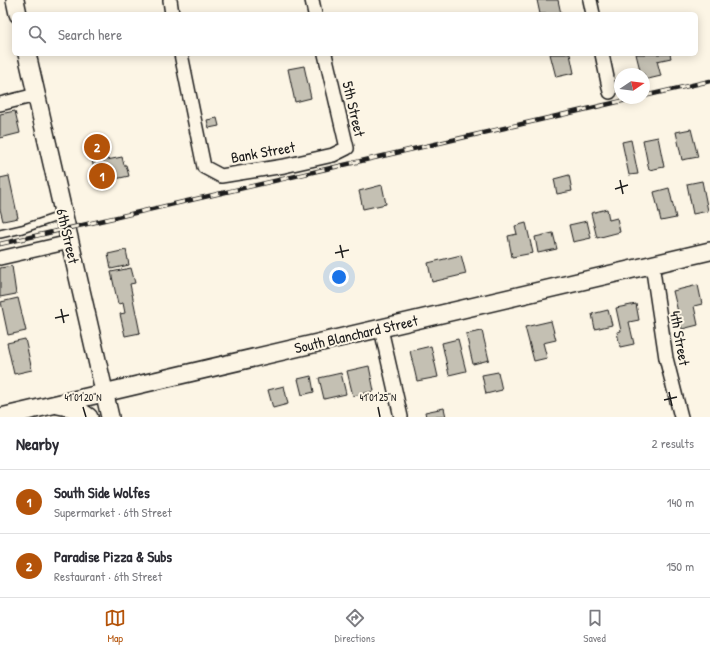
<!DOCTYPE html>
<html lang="en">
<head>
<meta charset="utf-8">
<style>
  body { margin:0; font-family:"Patrick Hand",sans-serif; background:#f7f7f7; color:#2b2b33 }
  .compass { position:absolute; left:614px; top:68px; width:36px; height:36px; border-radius:50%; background:#fff; box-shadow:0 2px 10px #0003; rotate:77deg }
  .you { position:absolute; left:339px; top:277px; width:14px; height:14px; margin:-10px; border:3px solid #fff; border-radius:50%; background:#1a73e8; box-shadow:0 0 0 6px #1a73e833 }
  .badge { display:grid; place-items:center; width:26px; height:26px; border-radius:50%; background:#b45309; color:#fff; font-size:13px; font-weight:700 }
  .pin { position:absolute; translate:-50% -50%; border:2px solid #fff; box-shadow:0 1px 4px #0006 }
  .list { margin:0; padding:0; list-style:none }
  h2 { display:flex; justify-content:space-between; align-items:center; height:52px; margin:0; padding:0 16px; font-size:17px }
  h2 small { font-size:13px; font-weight:400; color:#7c7c81 }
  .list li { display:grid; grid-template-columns:26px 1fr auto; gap:12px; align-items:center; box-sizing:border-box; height:64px; padding:0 16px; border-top:1px solid #e1e1e2 }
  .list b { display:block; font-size:15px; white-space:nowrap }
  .list p { margin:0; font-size:13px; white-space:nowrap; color:#7c7c81 }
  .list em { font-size:13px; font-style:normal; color:#7c7c81 }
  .icon { flex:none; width:22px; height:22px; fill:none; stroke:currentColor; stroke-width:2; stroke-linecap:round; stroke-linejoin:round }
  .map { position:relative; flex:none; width:710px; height:417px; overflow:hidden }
  .search { position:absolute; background:#fff; box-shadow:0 2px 10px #0003; left:12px; right:12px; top:12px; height:44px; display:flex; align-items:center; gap:10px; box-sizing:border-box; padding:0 14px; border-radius:6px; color:#7c7c81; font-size:15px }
  .sheet { height:180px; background:#fff }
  nav { display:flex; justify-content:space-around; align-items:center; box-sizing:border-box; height:56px; border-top:1px solid #e1e1e2; background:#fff; font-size:11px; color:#7c7c81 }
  nav a { display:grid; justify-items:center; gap:2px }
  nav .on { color:#b45309 }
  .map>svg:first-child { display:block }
</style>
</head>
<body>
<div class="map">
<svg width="710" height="417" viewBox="0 0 710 417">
  <rect width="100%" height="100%" fill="#fcf5e5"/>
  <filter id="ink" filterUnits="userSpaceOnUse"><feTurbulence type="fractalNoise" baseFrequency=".025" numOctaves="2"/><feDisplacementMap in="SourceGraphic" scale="8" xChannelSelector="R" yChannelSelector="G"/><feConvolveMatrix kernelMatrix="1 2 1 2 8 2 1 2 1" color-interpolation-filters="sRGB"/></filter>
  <g filter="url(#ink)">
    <!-- building -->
    <g fill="#c4c0b3" stroke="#1c1c1c">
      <path d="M537 0H558L561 14H540Z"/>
      <path d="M550 54H570L574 73 556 77Z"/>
      <path d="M636 54H670L671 58 657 61 661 76 644 80V74H641Z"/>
      <path d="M304 66 311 98 295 102 288 69Z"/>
      <path d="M15 111 20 133 0 138V114Z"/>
      <path d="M217 118 219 126 209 128 207 120Z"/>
      <path d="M691 129 698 157 682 160 676 132Z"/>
      <path d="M658 137 664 167 649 170 643 140Z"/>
      <path d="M631 140 638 174 629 175 622 142Z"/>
      <path d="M104 143 107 160 122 157 124 165H126L129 176 97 183 89 146Z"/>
      <path d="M569 175 572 191 557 194 554 179Z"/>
      <path d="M9 176 18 218 3 221 0 209V178Z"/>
      <path d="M702 181 708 211 693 214 687 184Z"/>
      <path d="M382 185 386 204 363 209 359 191Z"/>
      <path d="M669 188 676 218 661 221 654 192Z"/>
      <path d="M607 209 609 220 617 218 620 232 597 238 591 213Z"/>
      <path d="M587 221 591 238 573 242 569 225Z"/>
      <path d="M526 223 533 253 512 257 508 236 517 234 515 226Z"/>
      <path d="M553 233 557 249 538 253 535 237Z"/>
      <path d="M126 250 129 265 111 269 108 254Z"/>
      <path d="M461 255 466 274 432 282 428 263Z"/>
      <path d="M12 266 16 294 0 297V268Z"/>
      <path d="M131 268 135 283 130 284 140 333 125 336 120 314 125 313 123 303 118 304 111 272Z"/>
      <path d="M698 285 702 304 694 306 698 325 682 329 673 291Z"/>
      <path d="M18 298 26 331 8 335 1 302Z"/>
      <path d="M636 304 639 320 629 322 634 344 620 347 617 332 621 331 616 308Z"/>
      <path d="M608 310 612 325 595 329 592 314Z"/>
      <path d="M551 321 556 340 543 343 547 358 534 361 525 327Z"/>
      <path d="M482 331 489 360 473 364 466 334Z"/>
      <path d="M25 339 32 370 14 374 7 343Z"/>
      <path d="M458 339 466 371 449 375 442 343Z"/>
      <path d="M431 346 438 377 417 381 410 351Z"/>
      <path d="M369 366 374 391 353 396 347 371Z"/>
      <path d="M498 372 502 390 486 394 482 375Z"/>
      <path d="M341 373 346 394 324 399 319 378Z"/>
      <path d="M311 376 314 392 302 395 298 379Z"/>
      <path d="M284 386 288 404 273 408 268 390Z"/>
      <path d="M444 408 446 417H426L425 412Z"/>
    </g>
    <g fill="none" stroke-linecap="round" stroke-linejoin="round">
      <defs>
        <path id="service" d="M0 234 22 229 63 215"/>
        <g id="minor">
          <path d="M170 0 172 14"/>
          <path d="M312 0 315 14"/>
          <path d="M590 0 593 14"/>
          <path d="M181 54 204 167 221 176 284 166 333 155 347 148 325 54"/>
          <path d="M602 54 610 92"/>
          <path d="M0 104 36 95"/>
          <path d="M0 258 70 242"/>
          <path d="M652 264 666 358 681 417"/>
          <path d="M381 329 401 417"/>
        </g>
        <g id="tertiary">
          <path d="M15 0 18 14"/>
          <path d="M27 54 110 417"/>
          <path d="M58 405 77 409 89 417"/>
          <path d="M1 417 710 251"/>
        </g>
      </defs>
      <!-- service casing -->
      <use href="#service" stroke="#1c1c1c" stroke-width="10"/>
      <!-- minor casing -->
      <use href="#minor" stroke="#1c1c1c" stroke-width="16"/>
      <!-- tertiary casing -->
      <use href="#tertiary" stroke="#1c1c1c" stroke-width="20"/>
      <!-- service -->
      <use href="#service" stroke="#fcf5e5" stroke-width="7"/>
      <!-- minor -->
      <use href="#minor" stroke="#fcf5e5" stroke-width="13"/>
      <!-- tertiary -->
      <use href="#tertiary" stroke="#fcf5e5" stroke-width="17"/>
      <defs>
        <g id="rail">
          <path d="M644 96 710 81"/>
          <path d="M0 244 635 98"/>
        </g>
      </defs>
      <!-- rail casing -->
      <use href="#rail" stroke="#1c1c1c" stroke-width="4.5"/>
      <!-- rail -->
      <use href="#rail" stroke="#fcf5e5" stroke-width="3" stroke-dasharray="9" stroke-linecap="butt"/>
    </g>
  </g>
  <!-- ticks -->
  <path fill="none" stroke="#1c1c1c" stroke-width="1.5" d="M620 180 623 194M615 189 628 185M340 245 343 258M335 253 349 250M61 309 64 323M55 318 69 315M669 392 672 406M664 400 677 397M83 407 86 417M378 407 380 417"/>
  <g text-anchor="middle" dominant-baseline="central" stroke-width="4" stroke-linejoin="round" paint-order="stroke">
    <!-- street labels -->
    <g font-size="15" fill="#1c1c1c" stroke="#fcf5e5">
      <text transform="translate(354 109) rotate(77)">5th Street</text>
      <text transform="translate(263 152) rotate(-10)">Bank Street</text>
      <text transform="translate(68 236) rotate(77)">6th Street</text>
      <text transform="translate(356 334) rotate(-13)">South Blanchard Street</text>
      <text transform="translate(680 338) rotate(80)">4th Street</text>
    </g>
  </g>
  <g font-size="10" text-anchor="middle" fill="#1c1c1c" stroke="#fcf5e5" stroke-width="4" stroke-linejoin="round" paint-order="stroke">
    <text x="83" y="401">41°01'20"N</text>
    <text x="378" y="401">41°01'25"N</text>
  </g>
</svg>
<svg class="compass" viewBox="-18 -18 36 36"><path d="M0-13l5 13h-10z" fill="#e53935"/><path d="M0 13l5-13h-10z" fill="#7c7c81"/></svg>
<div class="you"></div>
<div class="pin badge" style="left:102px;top:176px">1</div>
<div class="pin badge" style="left:97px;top:147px">2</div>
<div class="search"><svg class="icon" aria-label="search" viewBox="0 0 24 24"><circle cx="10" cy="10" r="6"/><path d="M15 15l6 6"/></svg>Search here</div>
</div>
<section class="sheet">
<h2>Nearby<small>2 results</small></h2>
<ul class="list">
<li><span class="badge">1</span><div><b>South Side Wolfes</b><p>Supermarket · 6th Street</p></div><em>140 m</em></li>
<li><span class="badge">2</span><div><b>Paradise Pizza &amp; Subs</b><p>Restaurant · 6th Street</p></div><em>150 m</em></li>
</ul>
</section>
<nav>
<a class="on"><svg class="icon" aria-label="map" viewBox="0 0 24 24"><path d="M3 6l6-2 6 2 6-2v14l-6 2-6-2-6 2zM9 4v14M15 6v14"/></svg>Map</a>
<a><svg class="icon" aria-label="directions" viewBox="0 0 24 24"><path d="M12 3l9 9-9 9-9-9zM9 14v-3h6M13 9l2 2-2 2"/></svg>Directions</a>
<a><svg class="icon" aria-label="saved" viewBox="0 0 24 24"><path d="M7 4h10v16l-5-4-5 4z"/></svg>Saved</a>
</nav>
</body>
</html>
